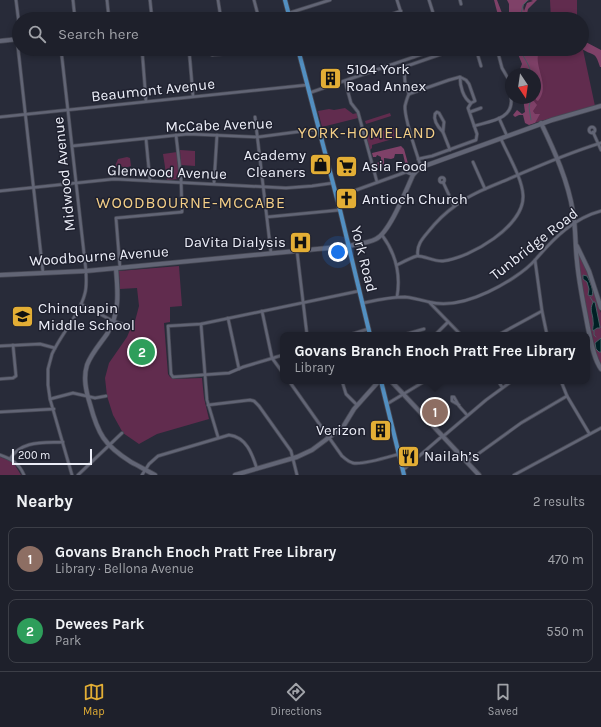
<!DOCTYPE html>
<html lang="en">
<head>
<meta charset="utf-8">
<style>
  body { margin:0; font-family:Karla,sans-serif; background:#2b2d37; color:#f1f3f6 }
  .compass { position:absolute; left:505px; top:68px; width:36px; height:36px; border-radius:50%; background:#1e202b; box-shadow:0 2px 6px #0003; rotate:167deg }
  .scale { position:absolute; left:12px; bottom:10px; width:80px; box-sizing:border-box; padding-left:4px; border:2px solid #eceef8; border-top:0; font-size:11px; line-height:14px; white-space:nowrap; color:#eceef8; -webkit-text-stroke:3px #1f212f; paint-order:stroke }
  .you { position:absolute; left:338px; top:252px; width:14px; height:14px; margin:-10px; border:3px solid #fff; border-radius:50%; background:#1a73e8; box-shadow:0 0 0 6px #1a73e833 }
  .badge { display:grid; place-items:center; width:26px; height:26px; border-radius:50%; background:#e3ae35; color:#fff; font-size:13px; font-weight:700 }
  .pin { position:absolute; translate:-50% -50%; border:2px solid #fff; box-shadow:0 1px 4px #0006 }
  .popup { position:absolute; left:280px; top:332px; width:310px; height:52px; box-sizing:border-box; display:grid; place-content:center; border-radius:8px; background:#1e202b; filter:drop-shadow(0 1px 3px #0005); font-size:13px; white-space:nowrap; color:#a1a3a9 }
  .popup b { font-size:15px; color:#f1f3f6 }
  .popup::after { content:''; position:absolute; left:50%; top:100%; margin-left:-8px; border:8px solid transparent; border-top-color:#1e202b }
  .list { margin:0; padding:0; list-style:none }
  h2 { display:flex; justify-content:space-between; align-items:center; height:52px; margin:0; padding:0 16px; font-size:17px }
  h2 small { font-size:13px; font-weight:400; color:#a1a3a9 }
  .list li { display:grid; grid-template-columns:26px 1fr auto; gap:12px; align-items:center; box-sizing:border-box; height:64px; margin:0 8px 8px; padding:0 8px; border:1px solid #3c3e47; border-radius:8px }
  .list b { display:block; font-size:15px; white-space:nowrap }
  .list p { margin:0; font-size:13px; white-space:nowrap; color:#a1a3a9 }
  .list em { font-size:13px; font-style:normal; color:#a1a3a9 }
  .icon { flex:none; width:22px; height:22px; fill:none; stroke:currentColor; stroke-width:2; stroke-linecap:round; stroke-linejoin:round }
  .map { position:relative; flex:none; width:601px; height:475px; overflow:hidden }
  .search { position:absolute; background:#1e202b; box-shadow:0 2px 6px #0003; left:12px; right:12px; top:12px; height:44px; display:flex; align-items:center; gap:10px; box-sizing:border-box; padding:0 14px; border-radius:22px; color:#a1a3a9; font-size:15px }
  .sheet { height:196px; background:#1e202b }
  nav { display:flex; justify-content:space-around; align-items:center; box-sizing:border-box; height:56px; border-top:1px solid #3c3e47; background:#1e202b; font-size:11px; color:#a1a3a9 }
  nav a { display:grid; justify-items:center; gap:2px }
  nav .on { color:#e3ae35 }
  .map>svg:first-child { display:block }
</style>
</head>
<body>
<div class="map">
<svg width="601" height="475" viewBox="0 0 601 475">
  <rect width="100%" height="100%" fill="#282b39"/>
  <!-- green -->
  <g fill="#612c4e">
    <path d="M550 0H577V19H551Z"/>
    <path d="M582 45 595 106 534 123 532 98H535V74L518 49H582Z"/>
    <path d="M345 108 353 114 357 113 358 118 322 127 318 111 329 109 334 110Z"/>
    <path d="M390 113 391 116 366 124 365 121Z"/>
    <path d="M394 128 396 138 372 145V148L370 150 366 135Z"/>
    <path d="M180 150 195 151V166L181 165Z"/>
    <path d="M177 152 179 179 167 180 163 154Z"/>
    <path d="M127 157 130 158 131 166 125 168 119 165 116 168 115 166 118 159Z"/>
    <path d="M578 252 589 273 601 313V366C593 352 575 266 578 252Z"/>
    <path d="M179 266 182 306 170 307V322L164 323 168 374 170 377 173 379 202 378 204 398 209 419 157 434 139 444 123 433 113 415 107 396 105 378 109 363 127 337 130 330 134 325 139 306 137 288 120 289 119 271Z"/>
    <path d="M0 457 13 462 21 475H0Z"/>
  </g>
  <!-- forest -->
  <g fill="#7f4168">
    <path d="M494 0H497L502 13 509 16 511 19H499Z"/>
    <path d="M507 0H529C524 2 522 6 524 11L527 3 533 1 531 0H537L528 9 526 19H514V16L509 12V4Z"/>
    <path d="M582 40 601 50V67H600C595 50 594 57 582 49Z"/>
    <path d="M516 49H540C531 65 552 85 538 101L536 100 535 74H522L520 69 522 64Z"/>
    <path d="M523 98H533V100L537 105 533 111 535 114H540L535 123 529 125 525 123 523 115H519L515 117 513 115 517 110 522 114 525 112Z"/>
    <path d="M401 146 404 149 409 167H406L403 154H395L394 158 391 159 384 158V164L382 169 376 168 375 164 381 161V157L377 155 376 157H373L372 153Z"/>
  </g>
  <!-- water -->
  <g fill="#002025" stroke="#475e64">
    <path d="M583 275 587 276C590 282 594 290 592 296L588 295 589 289 587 282 583 279Z"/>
    <path d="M593 302H595L600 327V328H597L593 331C592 327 594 326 593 321 593 313 589 311 593 302Z"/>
    <path d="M601 338V352H599L596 349 595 343Z"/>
  </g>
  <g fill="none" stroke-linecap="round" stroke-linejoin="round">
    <!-- stream -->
    <g stroke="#475e64" stroke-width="1">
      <path d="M520 19 523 5 528 0"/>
      <path d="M520 49C523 58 530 64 531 74"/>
      <path d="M531 98 529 107 531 120"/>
      <path d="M590 297 593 302"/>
      <path d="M594 331V335L596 337"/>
    </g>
    <defs>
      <g id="street">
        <path d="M16 0 19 24"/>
        <path d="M73 0 75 19"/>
        <path d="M107 0 109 19"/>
        <path d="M150 0 152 19"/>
        <path d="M218 0 221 19"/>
        <path d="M254 0 259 19"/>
        <path d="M397 0 403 19"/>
        <path d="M429 0 435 19"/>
        <path d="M460 0 461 4"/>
        <path d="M289 13 330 0"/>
        <path d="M378 19 401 11"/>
        <path d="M17 39 43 273"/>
        <path d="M61 49 86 271C86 278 87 286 85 293 80 314 61 334 52 354L48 369V385L50 399 72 475"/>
        <path d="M142 49 146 101"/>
        <path d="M189 49 193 96"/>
        <path d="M224 49V54"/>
        <path d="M411 49 414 57"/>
        <path d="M476 49 481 66"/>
        <path d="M497 49 502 68 509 80 511 95"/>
        <path d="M212 55 279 49"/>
        <path d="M460 77C460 86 463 98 471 103"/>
        <path d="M345 81 351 103 358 112 377 182"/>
        <path d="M309 93 437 49"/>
        <path d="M409 94 449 80 460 77 466 80 469 84 475 101 471 103 468 108 477 134 476 140 432 156 418 159"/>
        <path d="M409 94 405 82 404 67 456 49"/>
        <path d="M409 94C407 98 406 102 405 106 404 119 417 154 421 167"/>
        <path d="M437 112 439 113 444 122 443 132C439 128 433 121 435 114Z"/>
        <path d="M470 112 481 108"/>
        <path d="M0 117 307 85"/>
        <path d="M255 117 271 253"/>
        <path d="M499 118 507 136"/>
        <path d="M474 126C491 121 514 119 511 98"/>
        <circle cx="592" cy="130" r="3"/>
        <path d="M443 132 450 150"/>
        <path d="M593 132 601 150"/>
        <path d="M146 139 150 181"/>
        <path d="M72 146 188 134 258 137 319 129"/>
        <path d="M473 162 485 189"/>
        <circle cx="442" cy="180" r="2.5"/>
        <path d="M443 182 454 206"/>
        <path d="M214 183 217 135"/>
        <path d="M0 191 114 179 286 188 312 186 333 183"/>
        <path d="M337 197 406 172 413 175"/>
        <path d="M267 217 340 210"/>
        <path d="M382 235C396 254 401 274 397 297"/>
        <path d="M297 251 307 335"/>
        <path d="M418 256C416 246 422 239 428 232 436 222 445 213 455 206 469 195 487 188 504 181 536 167 568 153 601 143"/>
        <path d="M535 260 542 311 547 335"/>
        <path d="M397 265C403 262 410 258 417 256 422 255 435 262 443 261 470 258 525 226 523 195 522 178 508 155 501 139"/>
        <path d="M120 268 116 218 182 212 181 178 176 135"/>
        <path d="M363 303C377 300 390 297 405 297 414 298 421 300 429 302 448 307 471 300 488 292 503 285 525 272 536 259 554 238 574 218 601 211"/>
        <path d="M430 303 461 335"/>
        <path d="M81 304 113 321 131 327"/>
        <path d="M262 311 272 358 283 373"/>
        <path d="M228 318 239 369"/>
        <path d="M201 324 207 400 218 437"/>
        <path d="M349 335 368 329"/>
        <path d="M403 335 424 329"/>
        <path d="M435 335 448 322"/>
        <path d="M498 335 542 311"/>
        <path d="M0 346 40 344 55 348"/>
        <path d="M283 355 243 367 229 373 173 377 171 374 168 326 201 324 359 291"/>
        <path d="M0 379 13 378 16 376 13 345"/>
        <path d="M289 381 342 456C346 459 348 462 353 463 363 465 388 457 399 454"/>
        <path d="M342 381 346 394 357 405"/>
        <path d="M498 381 502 387"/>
        <path d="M561 381 567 396 589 433"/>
        <path d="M452 397H454L459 406 467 415"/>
        <path d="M452 397V401L459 405"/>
        <path d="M50 399 73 393 95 398 106 396"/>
        <path d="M387 404 425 381"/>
        <path d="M208 405 250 400 254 401 259 406 291 451 297 475"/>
        <path d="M0 412 54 409"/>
        <path d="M0 455C11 459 19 463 24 475"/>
        <path d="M10 459C21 440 44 443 63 442"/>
        <path d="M467 462 521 423 567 396"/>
        <path d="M403 470 440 438 446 434 486 400 512 381"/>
        <path d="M78 475 122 433"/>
        <path d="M142 475 149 464 158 456 229 435C246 437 252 453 257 469"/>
        <path d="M514 475 601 428"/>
      </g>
      <g id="secondary">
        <path d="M268 19 289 14"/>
        <path d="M0 41 19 39"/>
        <path d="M541 123C555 152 568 181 573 212 576 229 575 245 577 261 579 284 584 306 588 328 591 341 593 357 601 369"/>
        <path d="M577 246 589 271 601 308"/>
        <path d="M116 269C118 292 120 313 107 334 100 344 91 354 87 365 83 378 86 391 90 404 98 434 104 445 131 462 139 466 147 471 155 475"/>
        <path d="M0 275 86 271 349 246C358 244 368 243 376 239 390 232 406 190 413 175L419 168 552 120 601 106"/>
        <path d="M391 381 479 475"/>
        <path d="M235 475 297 457 312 450 343 427 354 409 379 381"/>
      </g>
      <g id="primary">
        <path d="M285 0 290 19"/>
        <path d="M298 49 340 210 370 335"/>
        <path d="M381 381 404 475"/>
      </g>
    </defs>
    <!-- street casing -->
    <use href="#street" stroke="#464854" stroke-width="4"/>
    <!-- secondary casing -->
    <use href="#secondary" stroke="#464854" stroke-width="5.5"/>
    <!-- primary casing -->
    <use href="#primary" stroke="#464854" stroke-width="5.5"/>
    <!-- street -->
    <use href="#street" stroke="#626575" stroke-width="2.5"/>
    <!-- secondary -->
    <use href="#secondary" stroke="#626575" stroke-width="4"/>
    <!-- primary -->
    <use href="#primary" stroke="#528fc1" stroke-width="4"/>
  </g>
  <!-- icons -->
  <defs>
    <symbol id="building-square" viewBox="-11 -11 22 22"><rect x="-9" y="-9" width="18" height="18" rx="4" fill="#e3ae35" stroke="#1f212f"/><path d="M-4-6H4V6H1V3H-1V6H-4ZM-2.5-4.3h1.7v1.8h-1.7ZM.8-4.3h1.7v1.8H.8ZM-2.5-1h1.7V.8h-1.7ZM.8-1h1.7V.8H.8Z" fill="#111"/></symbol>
    <symbol id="shop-square" viewBox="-11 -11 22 22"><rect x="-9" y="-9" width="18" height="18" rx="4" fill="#e3ae35" stroke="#1f212f"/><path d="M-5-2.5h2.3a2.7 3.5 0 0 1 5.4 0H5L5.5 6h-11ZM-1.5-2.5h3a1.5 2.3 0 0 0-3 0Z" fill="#111"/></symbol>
    <symbol id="supermarket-square" viewBox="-11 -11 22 22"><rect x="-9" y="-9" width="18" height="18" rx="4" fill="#e3ae35" stroke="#1f212f"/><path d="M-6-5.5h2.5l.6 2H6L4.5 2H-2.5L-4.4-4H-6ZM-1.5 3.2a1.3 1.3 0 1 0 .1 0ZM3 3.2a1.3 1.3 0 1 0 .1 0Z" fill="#111"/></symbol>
    <symbol id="church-square" viewBox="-11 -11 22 22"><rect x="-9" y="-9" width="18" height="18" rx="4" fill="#e3ae35" stroke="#1f212f"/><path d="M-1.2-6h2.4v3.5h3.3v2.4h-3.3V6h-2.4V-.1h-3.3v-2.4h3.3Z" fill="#111"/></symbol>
    <symbol id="hospital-square" viewBox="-11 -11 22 22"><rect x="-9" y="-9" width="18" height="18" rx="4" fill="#e3ae35" stroke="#1f212f"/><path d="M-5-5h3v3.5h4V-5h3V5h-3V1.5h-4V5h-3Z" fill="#111"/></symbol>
    <symbol id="school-square" viewBox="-11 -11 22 22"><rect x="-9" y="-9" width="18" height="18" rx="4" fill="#e3ae35" stroke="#1f212f"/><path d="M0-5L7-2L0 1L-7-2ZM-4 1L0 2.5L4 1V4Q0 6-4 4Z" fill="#111"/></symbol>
    <symbol id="restaurant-square" viewBox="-11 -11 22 22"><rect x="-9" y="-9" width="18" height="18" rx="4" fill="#e3ae35" stroke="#1f212f"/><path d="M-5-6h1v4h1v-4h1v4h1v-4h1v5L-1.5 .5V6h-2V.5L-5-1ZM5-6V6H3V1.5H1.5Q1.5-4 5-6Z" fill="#111"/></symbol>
  </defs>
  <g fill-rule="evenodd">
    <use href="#building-square" x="318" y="66" width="25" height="25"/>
    <use href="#shop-square" x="308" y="152" width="25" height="25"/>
    <use href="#supermarket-square" x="334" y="154" width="25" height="25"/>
    <use href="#church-square" x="334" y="186" width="25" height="25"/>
    <use href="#hospital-square" x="288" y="230" width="25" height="25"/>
    <use href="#school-square" x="10" y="304" width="25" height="25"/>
    <use href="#building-square" x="368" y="418" width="25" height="25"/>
    <use href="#restaurant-square" x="396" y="444" width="25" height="25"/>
  </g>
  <g text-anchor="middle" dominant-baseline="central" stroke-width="3" stroke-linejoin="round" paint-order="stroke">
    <!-- poi labels -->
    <g font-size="15" fill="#eceef8" stroke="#1f212f" text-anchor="start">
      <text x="346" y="69">5104 York<tspan x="346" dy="17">Road Annex</tspan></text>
      <text x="306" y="155" text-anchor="end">Academy<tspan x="306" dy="17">Cleaners</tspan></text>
      <text x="362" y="166">Asia Food</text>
      <text x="362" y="199">Antioch Church</text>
      <text x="286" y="242" text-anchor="end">DaVita Dialysis</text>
      <text x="38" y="308">Chinquapin<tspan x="38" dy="17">Middle School</tspan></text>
      <text x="366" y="430" text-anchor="end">Verizon</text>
      <text x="424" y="456">Nailah’s</text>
    </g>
    <!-- street labels -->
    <g font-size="15" fill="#eceef8" stroke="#1f212f">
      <text transform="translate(153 90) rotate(-6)">Beaumont Avenue</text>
      <text transform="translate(219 125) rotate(-2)">McCabe Avenue</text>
      <text transform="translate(167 172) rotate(2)">Glenwood Avenue</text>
      <text transform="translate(64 174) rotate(-96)">Midwood Avenue</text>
      <text transform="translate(534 244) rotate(-38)">Tunbridge Road</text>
      <text transform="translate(99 256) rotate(-4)">Woodbourne Avenue</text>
      <text transform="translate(364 259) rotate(76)">York Road</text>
    </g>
    <!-- neighbourhood labels -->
    <g font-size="16" letter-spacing="1" fill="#f4cf87" stroke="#1f212f">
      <text x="367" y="132">YORK-HOMELAND</text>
      <text x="191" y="202">WOODBOURNE-MCCABE</text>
    </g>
  </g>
</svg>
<svg class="compass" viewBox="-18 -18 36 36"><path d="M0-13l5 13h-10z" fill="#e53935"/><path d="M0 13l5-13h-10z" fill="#a1a3a9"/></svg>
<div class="scale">200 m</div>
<div class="you"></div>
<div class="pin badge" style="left:435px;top:412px;background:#8d6e63">1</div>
<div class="popup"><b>Govans Branch Enoch Pratt Free Library</b>Library</div>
<div class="pin badge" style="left:142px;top:352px;background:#2e9e5b">2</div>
<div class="search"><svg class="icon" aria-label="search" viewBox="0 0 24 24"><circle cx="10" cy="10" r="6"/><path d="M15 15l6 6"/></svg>Search here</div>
</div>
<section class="sheet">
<h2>Nearby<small>2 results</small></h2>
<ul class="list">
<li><span class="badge" style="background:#8d6e63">1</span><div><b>Govans Branch Enoch Pratt Free Library</b><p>Library · Bellona Avenue</p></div><em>470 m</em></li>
<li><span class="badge" style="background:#2e9e5b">2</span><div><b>Dewees Park</b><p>Park</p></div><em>550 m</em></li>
</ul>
</section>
<nav>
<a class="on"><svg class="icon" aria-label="map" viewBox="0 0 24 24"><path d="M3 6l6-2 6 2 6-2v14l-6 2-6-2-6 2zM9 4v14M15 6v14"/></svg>Map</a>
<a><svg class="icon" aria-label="directions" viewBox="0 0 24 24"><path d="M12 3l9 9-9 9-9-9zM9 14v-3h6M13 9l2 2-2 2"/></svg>Directions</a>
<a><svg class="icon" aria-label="saved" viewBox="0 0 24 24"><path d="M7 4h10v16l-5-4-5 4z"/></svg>Saved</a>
</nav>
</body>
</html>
